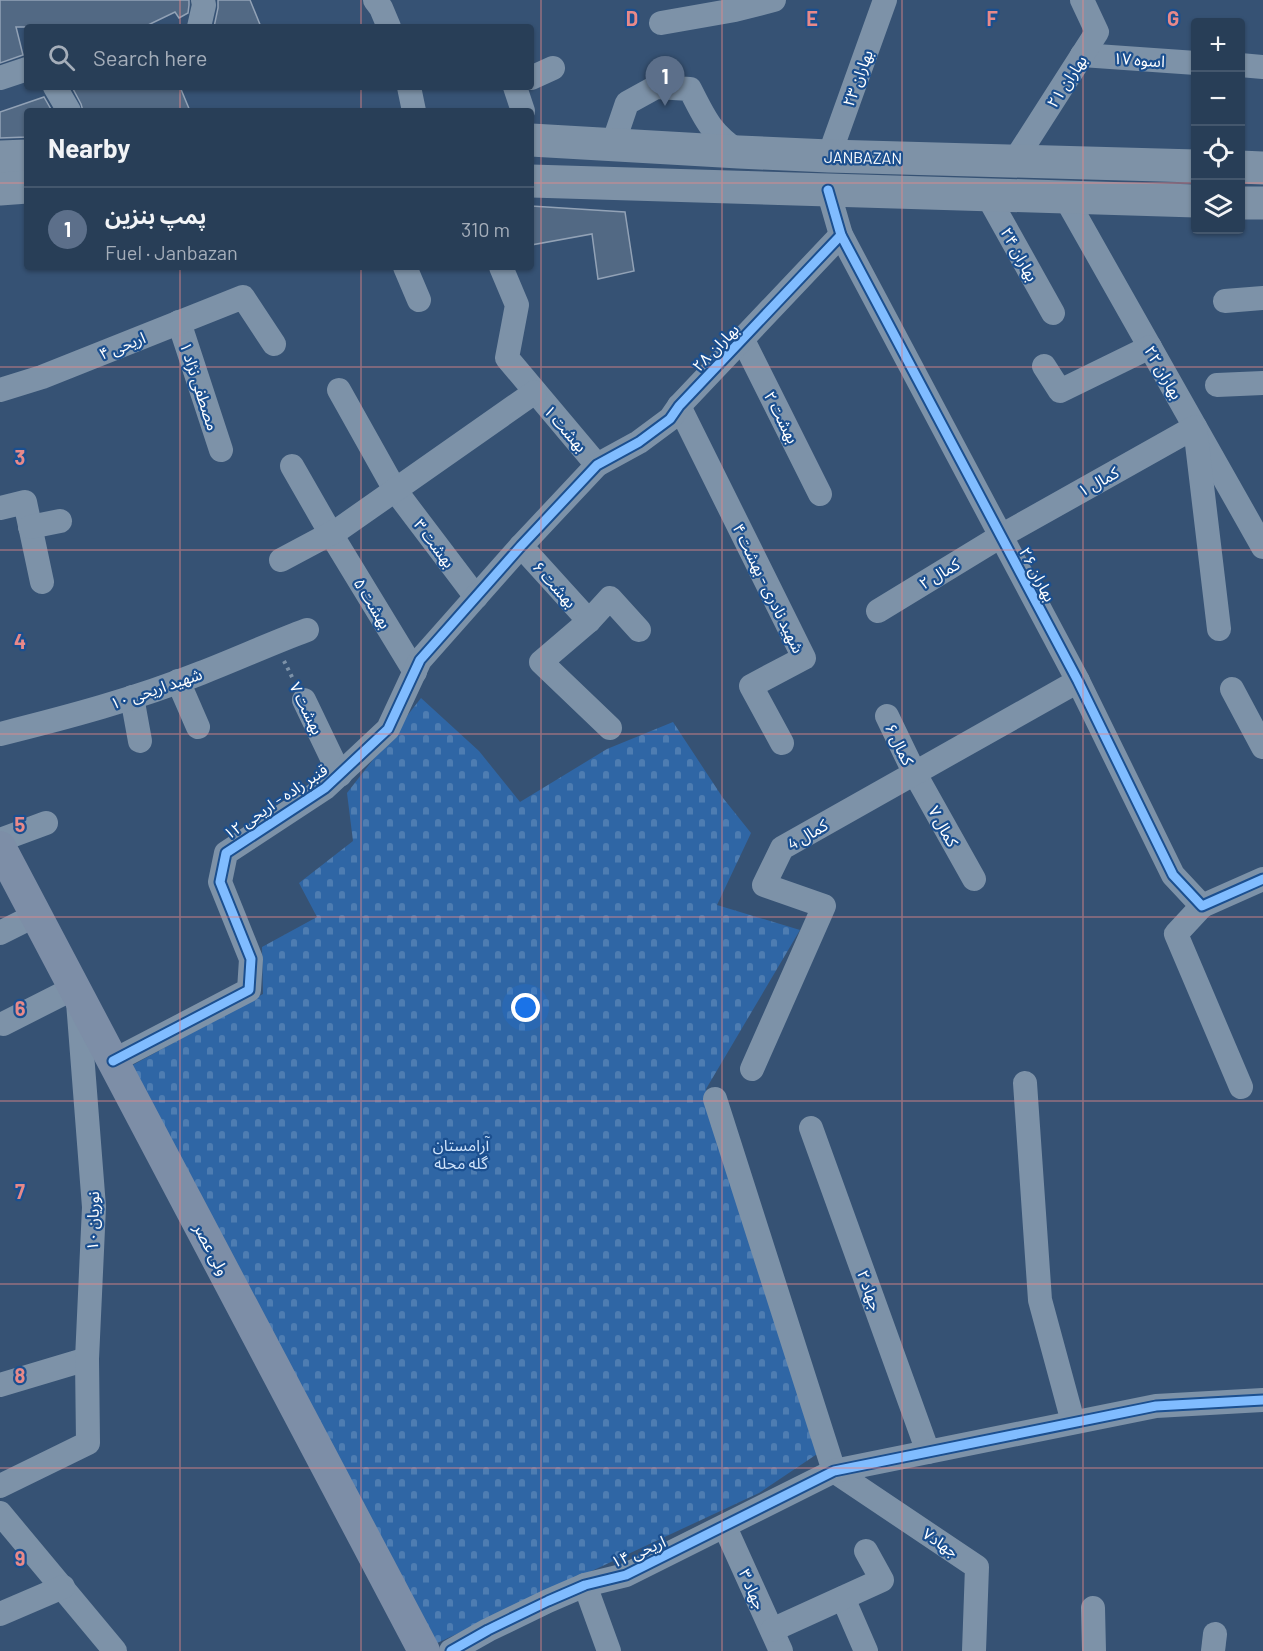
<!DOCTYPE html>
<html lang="en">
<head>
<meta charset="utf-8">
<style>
  body { margin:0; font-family:Barlow,"Noto Sans Arabic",sans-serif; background:#30455d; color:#f1f3f6 }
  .controls { position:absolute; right:18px; top:18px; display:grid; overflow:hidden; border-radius:6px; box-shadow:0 2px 4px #0004 }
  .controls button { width:54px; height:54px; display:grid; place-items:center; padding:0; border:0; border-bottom:2px solid #44576d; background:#283e57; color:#f1f3f6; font:30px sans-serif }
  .you { position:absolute; left:526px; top:1008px; width:21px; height:21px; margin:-15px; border:4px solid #fff; border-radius:50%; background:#1a73e8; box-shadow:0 0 0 9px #1a73e833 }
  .badge { display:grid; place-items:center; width:39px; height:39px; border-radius:50%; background:#8abfa5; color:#fff; font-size:20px; font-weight:700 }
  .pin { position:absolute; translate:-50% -50px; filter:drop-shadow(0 2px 3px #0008) }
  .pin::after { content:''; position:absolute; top:32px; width:21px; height:18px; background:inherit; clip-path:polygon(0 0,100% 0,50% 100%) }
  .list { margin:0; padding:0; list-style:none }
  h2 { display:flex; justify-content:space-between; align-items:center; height:78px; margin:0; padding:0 24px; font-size:26px }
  h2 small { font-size:20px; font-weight:400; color:#a5aeba }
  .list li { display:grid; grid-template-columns:39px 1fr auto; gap:18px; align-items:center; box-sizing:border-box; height:84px; padding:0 24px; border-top:2px solid #44576d }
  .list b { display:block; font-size:22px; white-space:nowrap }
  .list p { margin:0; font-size:20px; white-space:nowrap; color:#a5aeba }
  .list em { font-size:20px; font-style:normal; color:#a5aeba }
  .icon { flex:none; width:33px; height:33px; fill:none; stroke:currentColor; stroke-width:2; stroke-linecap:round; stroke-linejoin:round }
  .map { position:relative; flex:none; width:1263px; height:1651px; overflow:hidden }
  .search { position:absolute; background:#283e57; box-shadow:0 2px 4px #0004; left:24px; top:24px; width:510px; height:66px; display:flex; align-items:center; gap:15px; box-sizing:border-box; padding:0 21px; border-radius:6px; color:#a5aeba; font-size:22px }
  .panel { position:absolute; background:#283e57; box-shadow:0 2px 4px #0004; left:24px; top:108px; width:510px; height:162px; border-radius:6px }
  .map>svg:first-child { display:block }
</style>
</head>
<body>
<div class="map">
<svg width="1263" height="1651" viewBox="0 0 1263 1651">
  <defs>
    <pattern id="cemetery-stones" width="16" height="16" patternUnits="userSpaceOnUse" patternTransform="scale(1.5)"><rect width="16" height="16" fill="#2f66a5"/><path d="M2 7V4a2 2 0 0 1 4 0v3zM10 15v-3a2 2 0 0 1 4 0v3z" fill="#4e7db2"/></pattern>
  </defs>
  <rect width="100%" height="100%" fill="#365274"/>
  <!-- cemetery -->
  <path fill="url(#cemetery-stones)" d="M421 698 479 751 520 802 607 749 673 722 723 798 751 833 717 905 800 930 706 1089 829 1446 759 1493 433 1645 129 1067 263 994 262 947 317 917 299 883 353 841 347 793Z"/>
  <!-- building -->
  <g fill="#526984" stroke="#92a2b6" stroke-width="1.5">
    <path d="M0 0H189V5L188 13 179 18 175 12 144 27H16L23 55 0 63Z"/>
    <path d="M218 0H250L261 27H214L218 8Z"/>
    <path d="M72 87H180L190 111H83L81 104Z"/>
    <path d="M44 97 52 111H27V137L0 138V112Z"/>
    <path d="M531 206 625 212 634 271 598 279 592 234 531 245Z"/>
  </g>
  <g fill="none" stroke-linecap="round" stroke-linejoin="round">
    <!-- path -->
    <path stroke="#7d92a8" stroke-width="4" stroke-dasharray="3 4.5" stroke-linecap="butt" d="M284 661 294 681"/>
    <!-- minor -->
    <g stroke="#7d92a8" stroke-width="24">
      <path d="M375 0 381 8 389 27"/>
      <path d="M661 23 735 10 774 0"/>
      <path d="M199 27 204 5 203 0"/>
      <path d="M1082 55 1196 63"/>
      <path d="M1240 65 1263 67"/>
      <path d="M0 78 27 69"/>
      <path d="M531 78 553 68"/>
      <path d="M55 87 69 111"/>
      <path d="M409 87 414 111"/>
      <path d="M515 87 523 111"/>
      <path d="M613 144 627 103 656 87 690 89C705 119 711 133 739 152"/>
      <path d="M829 156 885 0"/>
      <path d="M1015 160 1097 32 1082 0"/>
      <path d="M828 190 841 235 1078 681 1173 875 1202 906 1263 879"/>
      <path d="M987 195 1053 313"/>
      <path d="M1065 197 1263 547"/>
      <path d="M405 267 419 300"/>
      <path d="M501 267 517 305 507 358 597 465"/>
      <path d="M1225 301 1263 298"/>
      <path d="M179 322 221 450"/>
      <path d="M743 340 820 494"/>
      <path d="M1044 366 1060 391 1150 347"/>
      <path d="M1217 385 1263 383"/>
      <path d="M0 390 42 377 243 297 274 344"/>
      <path d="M339 390 395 490 476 597"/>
      <path d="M679 406 804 658 751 686 782 743"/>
      <path d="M292 466 331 534 415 672"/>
      <path d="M0 508 25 502 42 582"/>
      <path d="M30 527 60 521"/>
      <path d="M521 546 589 621"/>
      <path d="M281 560 341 528 535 392"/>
      <path d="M878 611 1001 536 1195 427 1219 629"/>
      <path d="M178 681 198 727"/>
      <path d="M1232 689 1263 747"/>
      <path d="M132 697 140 741"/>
      <path d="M304 700 340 775"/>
      <path d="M887 716 914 772 974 879"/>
      <path d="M610 728 541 662 589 621 610 598 639 630"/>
      <path d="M0 734C68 717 136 699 201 673 237 659 272 643 307 630"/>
      <path d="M0 840 46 823"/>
      <path d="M1202 906 1176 934 1241 1087"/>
      <path d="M0 933 36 915"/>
      <path d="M3 1024 74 988"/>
      <path d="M113 1061 249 990 251 959 220 882 226 853 325 788 388 729 420 660 521 546 597 465 639 442 670 419 679 406 841 235"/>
      <path d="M752 1069 824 906 764 885 782 848 1078 681"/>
      <path d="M1025 1083 1040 1300 1073 1422"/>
      <path d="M715 1099 834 1471"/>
      <path d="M811 1128 928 1452"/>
      <path d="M0 1385 87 1359"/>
      <path d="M834 1471 977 1567 974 1651"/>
      <path d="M0 1486 88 1443 87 1359 94 1207 78 1002"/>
      <path d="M0 1513 115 1651"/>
      <path d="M725 1527 781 1651"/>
      <path d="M585 1585 609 1651"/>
      <path d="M843 1598 866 1651"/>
      <path d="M1093 1608 1094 1651"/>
      <path d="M0 1614 63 1587"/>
      <path d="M772 1630 882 1580 866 1551"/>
      <path d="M451 1651 488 1630 548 1601 585 1585 626 1575 834 1471 1156 1406 1263 1400"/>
      <path d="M1213 1651 1215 1634"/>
    </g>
    <!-- major -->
    <path stroke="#7d8ea7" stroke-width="32" d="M0 847 424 1651"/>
    <!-- highway -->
    <g stroke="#7e92a7" stroke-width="33">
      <path d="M531 140 739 152 829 156 1196 166"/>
      <path d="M0 157 27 156"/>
      <path d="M1240 167 1263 168"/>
      <path d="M531 181 1196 201"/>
      <path d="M0 189 27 187"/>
      <path d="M1240 203H1263"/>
    </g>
    <defs>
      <g id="cycleway">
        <path d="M828 190 841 235 1078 681 1173 875 1202 906 1263 879"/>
        <path d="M113 1061 249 990 251 959 220 882 226 853 325 788 388 729 420 660 521 546 597 465 639 442 670 419 679 406 841 235"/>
        <path d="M451 1651 488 1630 548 1601 585 1585 626 1575 834 1471 1156 1406 1263 1400"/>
      </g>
    </defs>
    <!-- cycleway casing -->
    <use href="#cycleway" stroke="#1b4f8f" stroke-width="13"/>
    <!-- cycleway -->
    <use href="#cycleway" stroke="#80bcff" stroke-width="9"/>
  </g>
  <!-- grid -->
  <path fill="none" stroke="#e88989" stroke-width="1.5" stroke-opacity="0.55" d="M180 0V27M361 0V27M541 0V1651M722 0V1651M902 0V1651M1083 0V1651M180 87V111M361 87V111M0 183H27M531 183H1196M1240 183H1263M180 267V1651M361 267V1651M0 367H1263M0 550H1263M0 734H1263M0 917H1263M0 1101H1263M0 1284H1263M0 1468H1263"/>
  <g text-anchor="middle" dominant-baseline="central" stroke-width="4.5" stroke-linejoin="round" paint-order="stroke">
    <!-- street labels -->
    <g font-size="16" fill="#fff" stroke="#1b4f8f">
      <text transform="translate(1139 59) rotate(4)">اسوه ۱۷</text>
      <text transform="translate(857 78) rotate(-70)">بهاران ۲۳</text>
      <text transform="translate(1066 81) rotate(-57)">بهاران ۲۱</text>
      <text transform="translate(863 157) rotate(1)">JANBAZAN</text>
      <text transform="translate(1020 254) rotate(61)">بهاران ۲۴</text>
      <text transform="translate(122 345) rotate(-22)">اریحی ۴</text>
      <text transform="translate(715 347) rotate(-46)">بهاران ۲۸</text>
      <text transform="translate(1164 372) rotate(60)">بهاران ۲۲</text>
      <text transform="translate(200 386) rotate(72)">مصطفی نژاد ۱</text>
      <text transform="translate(782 417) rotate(63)">بهشت ۲</text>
      <text transform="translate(566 428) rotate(49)">بهشت ۱</text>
      <text transform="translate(1098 481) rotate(-29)">کمال ۱</text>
      <text transform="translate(435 543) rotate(53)">بهشت ۳</text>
      <text transform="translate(939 573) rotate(-31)">کمال ۲</text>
      <text transform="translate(1038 574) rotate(62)">بهاران ۲۶</text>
      <text transform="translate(555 584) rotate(48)">بهشت ۶</text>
      <text transform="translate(769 588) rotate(64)">شهید نادری - بهشت ۴</text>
      <text transform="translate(373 603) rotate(59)">بهشت ۵</text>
      <text transform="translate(156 688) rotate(-19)">شهید اریحی ۱۰</text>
      <text transform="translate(307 708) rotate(64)">بهشت ۷</text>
      <text transform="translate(900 744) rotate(64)">کمال ۶</text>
      <text transform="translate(275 801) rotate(-34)">قنبر زاده - اریحی ۱۲</text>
      <text transform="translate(944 826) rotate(61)">کمال ۷</text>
      <text transform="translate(807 834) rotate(-31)">کمال 4</text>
      <text transform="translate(92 1221) rotate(-89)">نوریان ۱۰</text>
      <text transform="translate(212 1249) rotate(62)">ولی عصر</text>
      <text transform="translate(870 1290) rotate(70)">جهاد ۲</text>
      <text transform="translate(941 1542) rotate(34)">جهاد۷</text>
      <text transform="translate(638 1551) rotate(-23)">اریحی ۱۴</text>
      <text transform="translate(753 1589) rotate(66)">جهاد ۳</text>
    </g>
    <!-- park labels -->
    <g font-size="16" fill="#cfe3fa" stroke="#1b4f8f">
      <text x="461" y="1144">آرامستان<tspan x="461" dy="18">گله محله</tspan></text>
    </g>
  </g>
  <g font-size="20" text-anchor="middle" font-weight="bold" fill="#e88989" stroke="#1b4f8f" stroke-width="4.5" stroke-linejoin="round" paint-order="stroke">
    <text x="632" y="26">D</text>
    <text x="812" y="26">E</text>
    <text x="992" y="26">F</text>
    <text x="1173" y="26">G</text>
    <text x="20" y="465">3</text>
    <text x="20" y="649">4</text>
    <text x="20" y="832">5</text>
    <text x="20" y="1016">6</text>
    <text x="20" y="1199">7</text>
    <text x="20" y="1383">8</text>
    <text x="20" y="1566">9</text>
  </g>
</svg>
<div class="controls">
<button>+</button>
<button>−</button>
<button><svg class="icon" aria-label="locate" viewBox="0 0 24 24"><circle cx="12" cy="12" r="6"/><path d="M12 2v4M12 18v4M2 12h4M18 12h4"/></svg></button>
<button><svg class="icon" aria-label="layers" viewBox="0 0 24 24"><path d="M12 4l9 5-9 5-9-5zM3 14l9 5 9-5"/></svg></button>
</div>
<div class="you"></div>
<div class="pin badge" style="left:665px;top:106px;background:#5c6f8a">1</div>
<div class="search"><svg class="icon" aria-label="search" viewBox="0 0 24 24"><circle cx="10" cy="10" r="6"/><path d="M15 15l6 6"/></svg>Search here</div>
<section class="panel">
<h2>Nearby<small></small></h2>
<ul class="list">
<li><span class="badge" style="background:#5c6f8a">1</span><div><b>پمپ بنزین</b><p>Fuel · Janbazan</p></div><em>310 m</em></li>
</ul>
</section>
</div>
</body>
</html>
